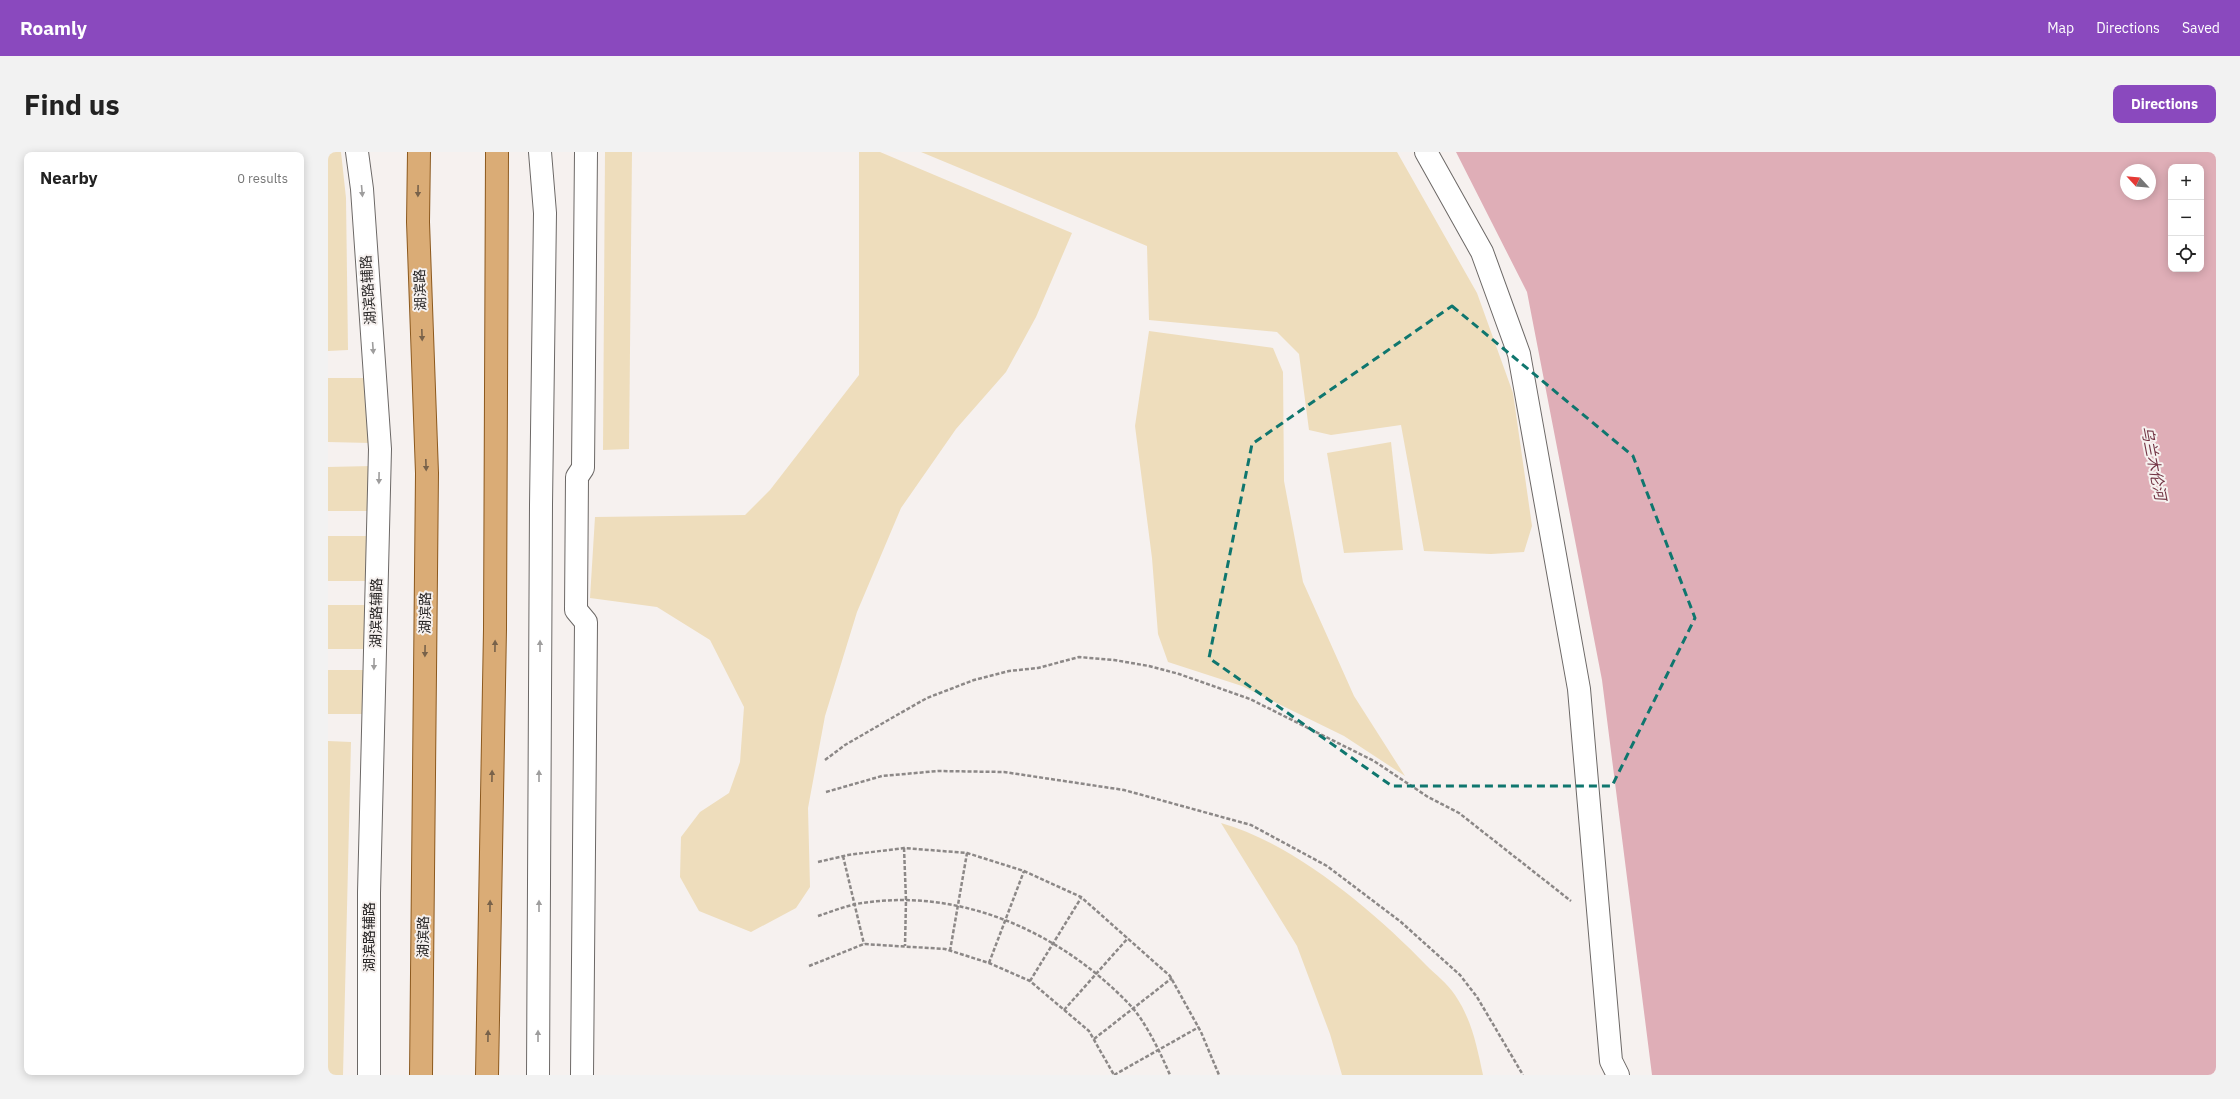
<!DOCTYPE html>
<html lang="en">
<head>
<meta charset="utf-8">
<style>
  body { margin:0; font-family:"IBM Plex Sans","Noto Sans SC",sans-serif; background:#f2f2f2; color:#222 }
  .controls { position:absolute; right:12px; top:12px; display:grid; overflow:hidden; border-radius:8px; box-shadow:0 2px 10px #0003 }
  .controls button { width:36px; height:36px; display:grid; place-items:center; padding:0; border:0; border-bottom:1px solid #e0e0e0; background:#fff; color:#222; font:20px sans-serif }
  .compass { position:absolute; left:1792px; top:12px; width:36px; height:36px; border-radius:50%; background:#fff; box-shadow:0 2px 10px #0003; rotate:296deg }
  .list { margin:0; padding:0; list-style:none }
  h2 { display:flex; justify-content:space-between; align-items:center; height:52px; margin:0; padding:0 16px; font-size:17px }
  h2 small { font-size:13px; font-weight:400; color:#767676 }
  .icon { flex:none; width:22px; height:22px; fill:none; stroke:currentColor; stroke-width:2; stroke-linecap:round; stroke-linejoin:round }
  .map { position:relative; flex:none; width:1888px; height:923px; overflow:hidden; border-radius:8px }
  header { display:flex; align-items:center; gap:24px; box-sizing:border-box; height:56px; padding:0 20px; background:#8a49be; color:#fff }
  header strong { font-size:19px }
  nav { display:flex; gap:22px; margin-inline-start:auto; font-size:14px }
  .intro { display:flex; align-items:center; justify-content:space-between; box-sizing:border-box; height:96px; padding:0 24px }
  h1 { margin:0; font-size:28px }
  .button { padding:10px 18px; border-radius:8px; background:#8a49be; color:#fff; font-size:14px; font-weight:700 }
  main { display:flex; gap:24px; padding:0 24px }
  aside { flex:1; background:#fff; border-radius:8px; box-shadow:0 2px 10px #0003 }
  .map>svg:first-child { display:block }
</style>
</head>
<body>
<header>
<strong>Roamly</strong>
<nav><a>Map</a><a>Directions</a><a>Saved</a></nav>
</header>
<div class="intro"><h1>Find us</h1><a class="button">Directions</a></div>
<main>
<aside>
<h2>Nearby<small>0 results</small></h2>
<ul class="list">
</ul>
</aside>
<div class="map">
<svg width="1888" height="923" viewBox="0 0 1888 923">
  <rect width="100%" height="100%" fill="#f6f1ef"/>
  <!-- green -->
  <g fill="#eeddbc">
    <path d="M0 0H13L18 46 20 198 0 199Z"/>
    <path d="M277 0H304L301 297 275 298Z"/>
    <path d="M531 0H552L744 81 708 165 678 220 628 277 573 356 529 460 497 564 480 656 482 735 468 756 423 780 371 759 352 725 353 685 372 660 401 641 412 610 416 555 382 488 329 455 262 446 267 365 417 363 442 338 531 223Z"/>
    <path d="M593 0H1069L1149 141 1185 241 1204 374 1196 400 1163 402 1096 399 1073 273 1003 283 981 278 971 202 949 180 821 168 819 94Z"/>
    <path d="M821 179 945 196 955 220 956 329 975 430 1026 544 1077 624 1016 584 914 534 840 510 830 482 824 406 807 274Z"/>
    <path d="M0 226H37L42 291 0 290Z"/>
    <path d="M1063 290 1075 398 1016 401 999 301Z"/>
    <path d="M43 314V359H0V315Z"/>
    <rect x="0" y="384" width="40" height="45"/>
    <rect x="0" y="453" width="39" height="44"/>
    <rect x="0" y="518" width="39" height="44"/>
    <path d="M0 589 23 590 15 923H0Z"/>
    <path d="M893 671C965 691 1046 759 1098 813 1107 822 1120 832 1127 843 1144 868 1149 895 1155 923H1014L1002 882 969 794Z"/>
  </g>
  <!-- water -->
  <path fill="#dfaeb7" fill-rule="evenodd" d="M1128 0H1888V923H1324L1274 528 1199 140ZM1843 15H1873V117H1843ZM1798 18H1822V42H1798Z"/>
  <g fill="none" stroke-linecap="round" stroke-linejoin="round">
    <defs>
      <g id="minor">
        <path d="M29 0 34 37 52 297 41 741V923"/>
        <path d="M1098 0 1154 100 1191 202 1251 537 1283 909 1290 923"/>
        <path d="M210 923 213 353 217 61 212 0"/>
        <path d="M254 923 258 470 248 458 249 325 255 316 258 0"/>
      </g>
      <g id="major">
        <path d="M91 0 90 70 99 321 93 923"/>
        <path d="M159 923 167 477 169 0"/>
      </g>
    </defs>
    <!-- minor casing -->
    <use href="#minor" stroke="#6c6866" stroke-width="24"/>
    <!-- major casing -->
    <use href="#major" stroke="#8c591e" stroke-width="24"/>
    <!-- path -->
    <g stroke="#8c8887" stroke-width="2.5" stroke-dasharray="4 2" stroke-linecap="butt">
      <path d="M497 608 517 593 569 563 599 546 646 528 681 519 710 516 751 505 786 508 821 514 851 522 922 547 1046 609 1100 645 1131 661 1243 749"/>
      <path d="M498 640 554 624 610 619 676 620 796 638 923 673 999 714 1073 770 1132 823 1149 845 1195 923"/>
      <path d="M576 696 578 748 577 794"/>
      <path d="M515 704 536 792"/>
      <path d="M490 710 520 703 576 696 639 701 696 719 753 745 842 824 873 880 891 923"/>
      <path d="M490 764C502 760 515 755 528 752 630 734 731 779 801 852 817 868 833 902 842 923"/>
      <path d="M622 799 639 701"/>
      <path d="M661 811 696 719"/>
      <path d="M481 814 536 792 617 797 661 811 702 829 761 879 786 923"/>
      <path d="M702 829 753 746"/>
      <path d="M736 858 800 786"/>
      <path d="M766 887 844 826"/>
      <path d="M786 923 871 875"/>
    </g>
    <!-- minor -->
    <use href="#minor" stroke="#fff" stroke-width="22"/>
    <!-- major -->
    <use href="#major" stroke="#daac76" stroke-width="22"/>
  </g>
  <!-- one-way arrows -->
  <defs><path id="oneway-solid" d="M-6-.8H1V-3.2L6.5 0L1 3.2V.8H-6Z"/></defs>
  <g fill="#9e9d9d">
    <use href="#oneway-solid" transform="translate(34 39) rotate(85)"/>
    <use href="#oneway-solid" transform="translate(45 196) rotate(86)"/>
    <use href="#oneway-solid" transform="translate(51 326) rotate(91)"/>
    <use href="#oneway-solid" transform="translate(212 494) rotate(-90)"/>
    <use href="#oneway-solid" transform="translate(46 512) rotate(91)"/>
    <use href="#oneway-solid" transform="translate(211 624) rotate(-90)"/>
    <use href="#oneway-solid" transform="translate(211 754) rotate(-90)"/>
    <use href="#oneway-solid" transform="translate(210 884) rotate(-90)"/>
  </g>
  <g fill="#78624a">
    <use href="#oneway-solid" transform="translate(90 39) rotate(91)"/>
    <use href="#oneway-solid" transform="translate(94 183) rotate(88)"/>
    <use href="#oneway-solid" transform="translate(98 313) rotate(88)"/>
    <use href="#oneway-solid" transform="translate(167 494) rotate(-89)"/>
    <use href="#oneway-solid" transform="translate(97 499) rotate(91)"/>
    <use href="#oneway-solid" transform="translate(164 624) rotate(-89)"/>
    <use href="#oneway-solid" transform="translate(162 754) rotate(-89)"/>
    <use href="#oneway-solid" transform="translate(160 884) rotate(-89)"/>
  </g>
  <!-- marked area -->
  <path fill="none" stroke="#0f766e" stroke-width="3" stroke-dasharray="8 5" stroke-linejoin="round" d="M1124 154 1305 304 1367 466 1284 634H1064L881 506 924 292Z"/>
  <g text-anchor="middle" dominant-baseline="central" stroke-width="4" stroke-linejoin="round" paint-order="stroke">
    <!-- street labels -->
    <g font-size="14" fill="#282626" stroke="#f6f1ef">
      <text transform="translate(40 138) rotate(-94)">湖滨路辅路</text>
      <text transform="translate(92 138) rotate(-92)">湖滨路</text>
      <text transform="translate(48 461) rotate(-89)">湖滨路辅路</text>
      <text transform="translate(97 461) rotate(-89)">湖滨路</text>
      <text transform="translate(41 785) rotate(-90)">湖滨路辅路</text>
      <text transform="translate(95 785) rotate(-89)">湖滨路</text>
    </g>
    <!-- water labels -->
    <g font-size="15" font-style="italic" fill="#713343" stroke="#f6f1ef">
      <text transform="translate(1826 311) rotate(79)">乌兰木伦河</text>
    </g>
  </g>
</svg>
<div class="controls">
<button>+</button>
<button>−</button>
<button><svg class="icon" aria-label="locate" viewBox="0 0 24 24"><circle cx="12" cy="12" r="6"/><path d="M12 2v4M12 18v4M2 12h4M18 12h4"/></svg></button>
</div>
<svg class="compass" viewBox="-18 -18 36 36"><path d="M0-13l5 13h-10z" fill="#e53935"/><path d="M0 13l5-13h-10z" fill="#767676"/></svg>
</div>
</main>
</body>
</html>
